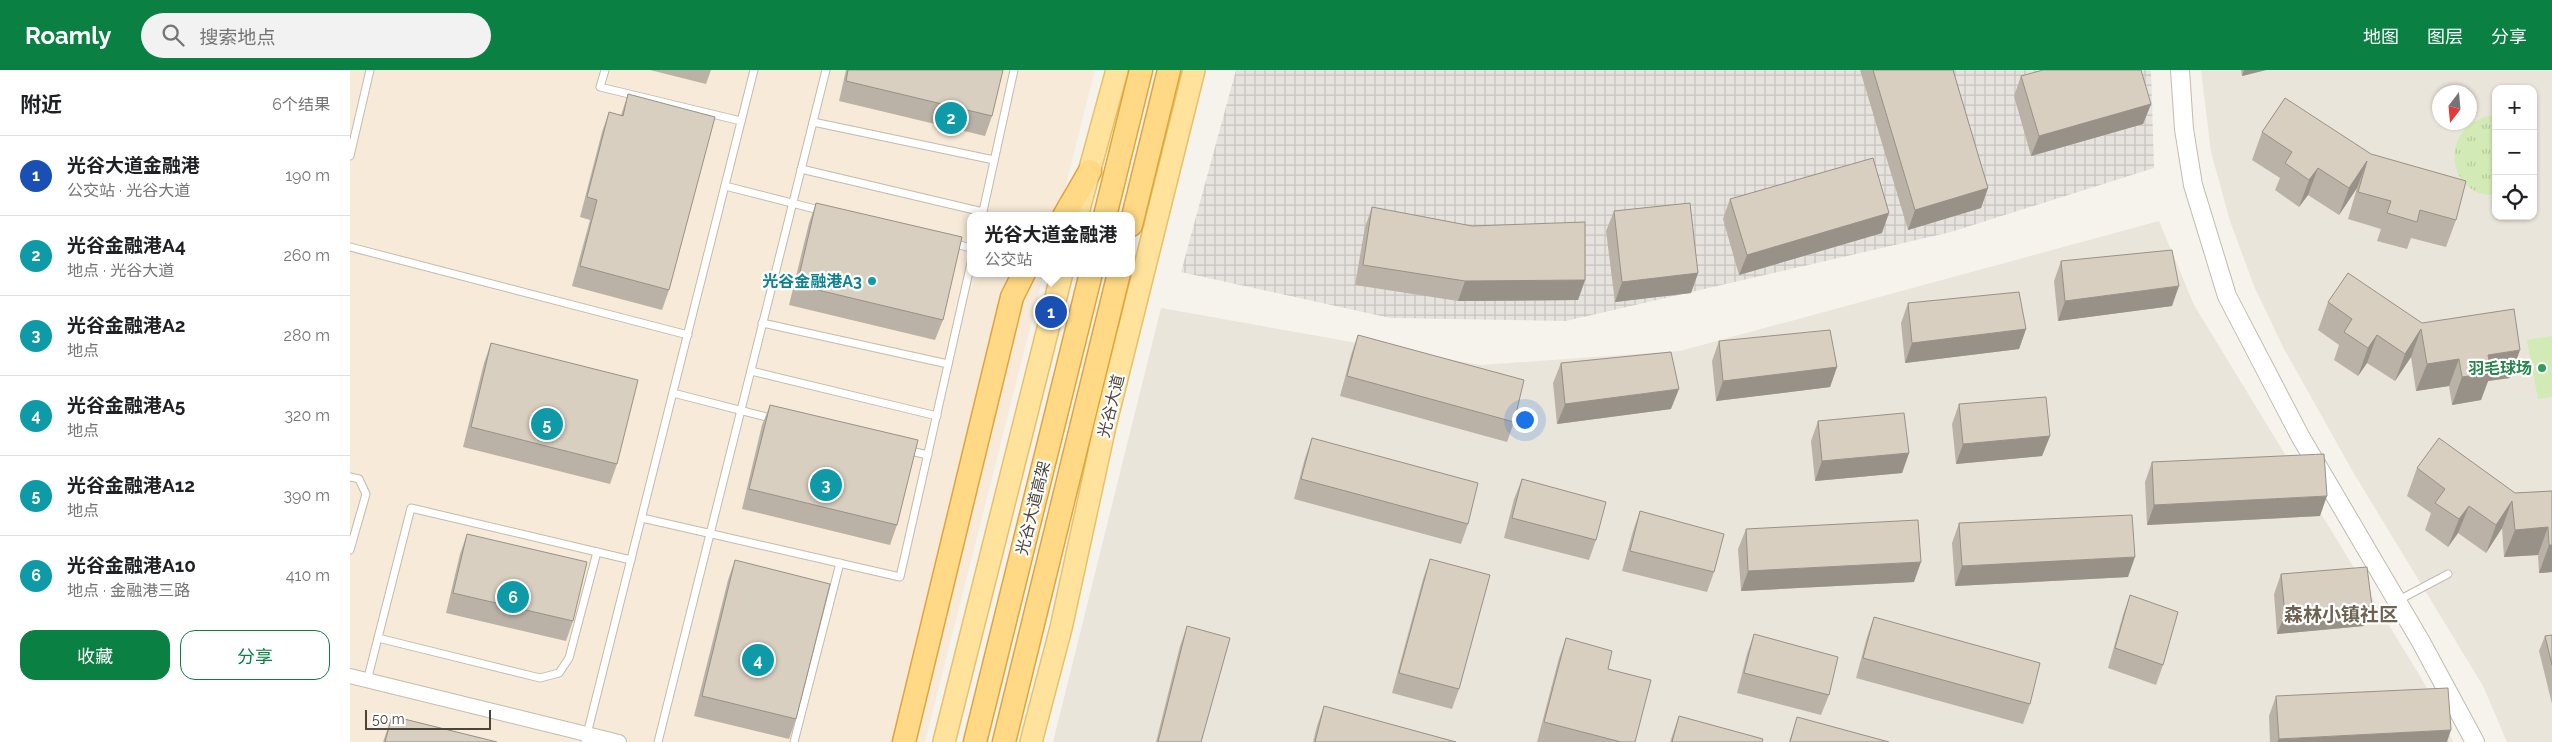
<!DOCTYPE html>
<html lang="zh">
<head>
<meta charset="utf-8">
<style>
  body { margin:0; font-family:Raleway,"Noto Sans SC",sans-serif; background:#f2f2f2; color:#202124 }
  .controls { position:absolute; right:15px; top:15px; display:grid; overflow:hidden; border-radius:10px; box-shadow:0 1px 4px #0004 }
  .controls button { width:45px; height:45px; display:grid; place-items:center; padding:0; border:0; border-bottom:1px solid #e0e0e0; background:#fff; color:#202124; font:25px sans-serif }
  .compass { position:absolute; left:2082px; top:15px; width:45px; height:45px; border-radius:50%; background:#fff; box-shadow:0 1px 4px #0004; rotate:196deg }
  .scale { position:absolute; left:15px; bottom:12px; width:126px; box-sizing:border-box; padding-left:5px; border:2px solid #4b4439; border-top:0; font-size:14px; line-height:18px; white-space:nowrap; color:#4b4439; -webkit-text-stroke:4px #fff; paint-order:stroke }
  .you { position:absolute; left:1174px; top:349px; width:18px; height:18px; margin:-12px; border:4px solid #fff; border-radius:50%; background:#1a73e8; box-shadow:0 0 0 8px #1a73e833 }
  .badge { display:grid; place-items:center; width:32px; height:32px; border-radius:50%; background:#0b8043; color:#fff; font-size:16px; font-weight:700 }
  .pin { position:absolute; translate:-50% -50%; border:2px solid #fff; box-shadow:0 1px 5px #0006 }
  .popup { position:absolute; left:617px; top:142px; width:168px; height:65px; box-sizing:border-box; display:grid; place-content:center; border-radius:10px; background:#fff; filter:drop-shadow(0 1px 4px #0005); font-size:16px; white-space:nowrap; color:#757577 }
  .popup b { font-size:19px; color:#202124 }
  .popup::after { content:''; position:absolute; left:50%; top:100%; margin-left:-10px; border:10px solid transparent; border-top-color:#fff }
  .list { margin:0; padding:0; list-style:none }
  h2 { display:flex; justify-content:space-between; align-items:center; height:65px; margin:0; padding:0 20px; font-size:21px }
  h2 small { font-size:16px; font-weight:400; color:#757577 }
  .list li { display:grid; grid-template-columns:32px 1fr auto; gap:15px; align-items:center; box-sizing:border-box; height:80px; padding:0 20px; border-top:1px solid #e0e0e0 }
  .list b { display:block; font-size:19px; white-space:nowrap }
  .list p { margin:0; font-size:16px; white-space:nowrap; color:#757577 }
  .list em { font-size:16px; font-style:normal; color:#757577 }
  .actions { display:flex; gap:10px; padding:15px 20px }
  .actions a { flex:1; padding:11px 0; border:1px solid #0b8043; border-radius:15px; text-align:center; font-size:18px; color:#0b8043 }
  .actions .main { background:#0b8043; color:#fff }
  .icon { flex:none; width:28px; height:28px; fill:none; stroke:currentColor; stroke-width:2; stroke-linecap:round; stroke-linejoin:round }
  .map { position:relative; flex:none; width:2202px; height:672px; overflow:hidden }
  header { display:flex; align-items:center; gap:30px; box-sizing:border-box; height:70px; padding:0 25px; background:#0b8043; color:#fff }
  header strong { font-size:24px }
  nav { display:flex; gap:28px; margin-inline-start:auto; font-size:18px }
  .search { width:350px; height:45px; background:#f2f2f2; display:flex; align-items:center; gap:12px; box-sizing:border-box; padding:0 18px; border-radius:28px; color:#757577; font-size:19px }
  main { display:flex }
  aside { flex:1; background:#fff }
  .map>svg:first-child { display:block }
</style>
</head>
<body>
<header>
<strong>Roamly</strong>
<div class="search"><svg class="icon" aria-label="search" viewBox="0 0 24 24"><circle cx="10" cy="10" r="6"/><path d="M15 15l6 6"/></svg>搜索地点</div>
<nav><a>地图</a><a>图层</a><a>分享</a></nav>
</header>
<main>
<aside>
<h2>附近<small>6个结果</small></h2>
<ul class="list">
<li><span class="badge" style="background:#1a4fb4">1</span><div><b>光谷大道金融港</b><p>公交站 · 光谷大道</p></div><em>190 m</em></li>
<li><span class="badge" style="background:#0f9aa8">2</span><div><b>光谷金融港A4</b><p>地点 · 光谷大道</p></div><em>260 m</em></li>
<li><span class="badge" style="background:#0f9aa8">3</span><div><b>光谷金融港A2</b><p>地点</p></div><em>280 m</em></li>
<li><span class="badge" style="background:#0f9aa8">4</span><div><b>光谷金融港A5</b><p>地点</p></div><em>320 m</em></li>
<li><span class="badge" style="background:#0f9aa8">5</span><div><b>光谷金融港A12</b><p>地点</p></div><em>390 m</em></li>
<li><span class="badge" style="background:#0f9aa8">6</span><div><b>光谷金融港A10</b><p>地点 · 金融港三路</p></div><em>410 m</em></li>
</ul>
<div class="actions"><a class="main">收藏</a><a>分享</a></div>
</aside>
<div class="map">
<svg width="2202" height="672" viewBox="0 0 2202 672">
  <defs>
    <pattern id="industrial-grid" width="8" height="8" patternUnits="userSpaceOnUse" patternTransform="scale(1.25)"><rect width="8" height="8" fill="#e6e2dd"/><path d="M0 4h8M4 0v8" fill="none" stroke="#c7c3be"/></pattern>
    <pattern id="park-tufts" width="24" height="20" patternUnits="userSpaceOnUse" patternTransform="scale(1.25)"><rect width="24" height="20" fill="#d2eab5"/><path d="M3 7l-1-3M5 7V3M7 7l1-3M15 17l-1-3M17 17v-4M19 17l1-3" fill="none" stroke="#b6ca9c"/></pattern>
  </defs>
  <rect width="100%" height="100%" fill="#f6f3ec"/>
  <!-- residential -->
  <g fill="#eae5da" fill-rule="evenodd">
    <path d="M1851 0H2202V672H2157L2133 616 2003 402 1933 277 1904 216 1880 151 1861 82ZM2146 19H2183V146H2146ZM2090 22H2120V52H2090Z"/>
    <path d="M1809 151 1844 235 2076 616 2103 672H703L811 238 1131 295 1330 281Z"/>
  </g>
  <!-- commercial -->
  <path fill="#f7ead8" d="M0 0H745L708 146H621V203H694L575 672H0Z"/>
  <!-- industrial -->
  <path fill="url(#industrial-grid)" d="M886 0H1801L1804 98 1601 162 1216 251 1040 248 831 202Z"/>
  <!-- park -->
  <path fill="url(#park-tufts)" d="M2142 45H2146V125C2097 128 2086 57 2142 45Z"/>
  <!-- pitch -->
  <path fill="#d2eab5" d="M2202 266V327L2188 329 2177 270Z"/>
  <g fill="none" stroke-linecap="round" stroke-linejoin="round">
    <defs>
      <g id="service">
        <path d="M255 0 250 17 391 51"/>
        <path d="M463 52 644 90"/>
        <path d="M0 86 20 0"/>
        <path d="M451 99 633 142"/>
        <path d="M375 116 473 141"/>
        <path d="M632 146 664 0"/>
        <path d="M602 173 621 178"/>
        <path d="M0 177 338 265"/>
        <path d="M412 253 598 294"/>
        <path d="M401 301 587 346"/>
        <path d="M323 323 424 349"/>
        <path d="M556 380 578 385"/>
        <path d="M0 407 9 409 16 424 0 480"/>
        <path d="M292 448 550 507 621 193"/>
        <path d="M2047 531 2098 504"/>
        <path d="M28 568 190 608 209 603 219 588 247 482"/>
        <path d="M17 611 61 438 281 490"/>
        <path d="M235 672 404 0"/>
        <path d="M308 672 476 0"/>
        <path d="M444 672 490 493"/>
      </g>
      <path id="minor" d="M0 606 269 672"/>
      <path id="tertiary" d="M1830 0 1834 59 1843 115 1877 226 1950 366 2071 572 2125 672"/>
      <g id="primary">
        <path d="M727 146 767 0"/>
        <path d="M594 672 712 203"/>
        <path d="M681 672 711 558 755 356 844 0"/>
      </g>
      <g id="trunk">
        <path d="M714 146 740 101"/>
        <path d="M755 146 791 0"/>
        <path d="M781 155 819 0"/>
        <path d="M554 672 662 227 674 203"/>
        <path d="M625 672 741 203"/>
        <path d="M654 672 769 203"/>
      </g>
    </defs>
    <!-- service casing -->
    <use href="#service" stroke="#c2bbae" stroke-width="9"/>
    <!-- minor casing -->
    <use href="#minor" stroke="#c2bbae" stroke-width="16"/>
    <!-- tertiary casing -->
    <use href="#tertiary" stroke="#c2bbae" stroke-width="20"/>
    <!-- primary casing -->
    <use href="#primary" stroke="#e6c16a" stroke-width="24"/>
    <!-- trunk casing -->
    <use href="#trunk" stroke="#e0a43c" stroke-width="25"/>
    <!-- service -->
    <use href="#service" stroke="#fff" stroke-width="7"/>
    <!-- minor -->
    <use href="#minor" stroke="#fff" stroke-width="14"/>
    <!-- tertiary -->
    <use href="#tertiary" stroke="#fff" stroke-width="18"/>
    <!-- primary -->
    <use href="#primary" stroke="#ffe39c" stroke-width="21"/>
    <!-- trunk -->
    <use href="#trunk" stroke="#ffd985" stroke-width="22"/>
  </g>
  <!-- wall -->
  <g fill="#bab2a6">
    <path d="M300 0H361L356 14Z"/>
    <path d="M496 0H653L642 46 635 66 489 31Z"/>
    <path d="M1510 0H1603L1638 118 1631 138 1558 160Z"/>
    <path d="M1891 0H1916L1892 6Z"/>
    <path d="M1671 6 1801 34 1793 54 1681 86 1664 26Z"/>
    <path d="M278 24 319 220 312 240 222 216 240 150 230 147 252 62 259 42 271 45Z"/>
    <path d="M1935 28 2106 150 2096 177 2061 168 2057 179 2027 171 2031 159 1998 149 2007 118 1989 145 1958 125 1949 137 1925 120 1930 108 1902 90 1912 62Z"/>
    <path d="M1380 129 1532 163 1389 205 1373 149Z"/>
    <path d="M466 133 593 250 585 270 439 235 459 153Z"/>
    <path d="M1022 137 1235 210 1228 230 1108 231 1005 215 1015 157Z"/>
    <path d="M1264 141 1348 203 1341 223 1265 232 1256 161Z"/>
    <path d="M1711 191 1822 236 1708 251 1704 211Z"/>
    <path d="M1978 232 2072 253 2160 308 2138 311 2131 330 2102 335 2099 316 2066 321 2061 287 2045 311 2017 293 2008 306 1984 290 1989 275 1968 260Z"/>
    <path d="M1558 233 1676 259 1669 279 1555 293 1551 253Z"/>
    <path d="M1008 265 1164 352 1157 372 990 326 1001 285Z"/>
    <path d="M1369 271 1487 297 1480 317 1366 331 1362 291Z"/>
    <path d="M141 273 267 394 260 414 113 377 134 293Z"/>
    <path d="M1211 293 1321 339 1207 354 1203 313Z"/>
    <path d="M1609 334 1700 366 1692 386 1606 394 1602 354Z"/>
    <path d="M420 335 547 455 540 475 392 439 412 355Z"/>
    <path d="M1468 351 1559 383 1552 403 1465 411 1461 371Z"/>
    <path d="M962 368 1118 454 1111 474 944 429 955 388Z"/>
    <path d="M1802 392 1970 446 1797 455 1795 412Z"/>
    <path d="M2067 398 2165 423 2202 421V502L2189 503 2188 485 2154 487 2152 458 2136 483 2108 463 2098 477 2075 460 2081 443 2057 426Z"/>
    <path d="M1172 409 1246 470 1239 490 1154 468 1164 429Z"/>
    <path d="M1290 441 1364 502 1357 522 1272 501 1283 461Z"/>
    <path d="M1609 453 1778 507 1605 516 1602 473Z"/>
    <path d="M1396 459 1564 512 1391 521 1388 479Z"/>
    <path d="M117 464 223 551 216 571 96 543 110 484Z"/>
    <path d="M1080 489 1109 619 1102 639 1042 623 1073 509Z"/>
    <path d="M385 490 446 649 439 669 344 646 378 510Z"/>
    <path d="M1931 504 2014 556 1927 564 1924 524Z"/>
    <path d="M1780 525 1813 595 1806 615 1758 598 1773 545Z"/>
    <path d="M1524 547 1680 634 1673 654 1506 608 1517 567Z"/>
    <path d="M837 556 851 672H806L830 576Z"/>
    <path d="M1404 564 1479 625 1471 645 1387 623 1397 584Z"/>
    <path d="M2202 565V634L2189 581 2195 566Z"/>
    <path d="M1216 568 1258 599 1285 672H1187L1209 588Z"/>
    <path d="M1926 626 2097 672H1920L1919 646Z"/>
    <path d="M974 636 1106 672H963L967 656Z"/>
    <path d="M42 646 147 672H33Z"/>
    <path d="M1329 646 1412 672H1320Z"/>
    <path d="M1447 647 1539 672H1439Z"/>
  </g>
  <!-- shaded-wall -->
  <g fill="#979187">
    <path d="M1894 0H1916L1892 6Z"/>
    <path d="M1801 34 1793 54 1681 86 1689 66Z"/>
    <path d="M2017 91 2007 118 1989 145 1999 118Z"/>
    <path d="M1968 98 1958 125 1949 137 1959 110Z"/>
    <path d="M1638 118 1631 138 1558 160 1565 140Z"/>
    <path d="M1539 143 1532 163 1389 205 1397 185Z"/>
    <path d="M1348 203 1341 223 1265 232 1272 212Z"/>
    <path d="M1235 210 1228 230 1108 231 1115 211Z"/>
    <path d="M1829 216 1822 236 1708 251 1715 231Z"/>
    <path d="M1676 259 1669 279 1555 293 1562 273Z"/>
    <path d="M2071 259 2061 287 2045 311 2055 284Z"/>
    <path d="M2027 265 2017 293 2008 306 2018 278Z"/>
    <path d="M2170 280 2160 308 2138 311 2131 330 2102 335 2112 307 2138 285Z"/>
    <path d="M2109 289 2099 316 2066 321 2077 294Z"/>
    <path d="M1487 297 1480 317 1366 331 1373 311Z"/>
    <path d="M1329 319 1321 339 1207 354 1215 334Z"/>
    <path d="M1700 366 1692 386 1606 394 1613 374Z"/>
    <path d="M1559 383 1552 403 1465 411 1472 391Z"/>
    <path d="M1977 426 1970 446 1797 455 1804 435Z"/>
    <path d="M2162 431 2152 458 2136 483 2146 455Z"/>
    <path d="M2119 436 2108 463 2098 477 2109 449Z"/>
    <path d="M2198 457 2188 485 2154 487 2165 460Z"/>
    <path d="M2199 475H2202V502L2189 503Z"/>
    <path d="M1785 487 1778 507 1605 516 1612 496Z"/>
    <path d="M1571 492 1564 512 1391 521 1398 501Z"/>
    <path d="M2022 536 2014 556 1927 564 1935 544Z"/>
    <path d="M2101 660 2097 672H1927L1929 669Z"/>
  </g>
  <!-- building -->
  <g fill="#d8cfc1" stroke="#979187">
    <path d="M498 0H653L642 46 496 11Z"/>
    <path d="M1523 0H1603L1638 118 1565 140Z"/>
    <path d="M1693 0H1791L1801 34 1689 66 1671 6Z"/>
    <path d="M278 24 365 47 319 220 230 196 247 130 237 127 259 42 273 46Z"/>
    <path d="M1935 28 2021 84 2116 111 2106 150 2070 140 2067 152 2037 143 2041 131 2008 122 2017 91 1999 118 1968 98 1959 110 1935 93 1942 82 1912 62Z"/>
    <path d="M1523 88 1539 143 1397 185 1380 129Z"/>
    <path d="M466 133 612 167 593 250 447 215Z"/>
    <path d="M1340 133 1348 203 1272 212 1264 141Z"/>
    <path d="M1022 137 1122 156 1235 152V210L1115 211 1013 195Z"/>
    <path d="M1822 180 1829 216 1715 231 1711 191Z"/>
    <path d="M1998 203 2072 253 2164 239 2170 280 2138 285 2141 303 2112 307 2109 289 2077 294 2071 259 2055 284 2027 265 2018 278 1994 262 2002 249 1978 232Z"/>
    <path d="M1669 222 1676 259 1562 273 1558 233Z"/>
    <path d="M1480 260 1487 297 1373 311 1369 271Z"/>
    <path d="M1008 265 1174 310 1164 352 997 306Z"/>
    <path d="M141 273 288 310 267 394 121 357Z"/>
    <path d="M1321 282 1329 319 1215 334 1211 293Z"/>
    <path d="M1696 327 1700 366 1613 374 1609 334Z"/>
    <path d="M420 335 568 370 547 455 399 419Z"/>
    <path d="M1554 343 1559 383 1472 391 1468 351Z"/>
    <path d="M962 368 1128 413 1118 454 951 409Z"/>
    <path d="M2089 368 2165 423 2202 421V475H2199L2198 457 2165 460 2162 431 2146 455 2119 436 2109 449 2085 433 2095 419 2067 398Z"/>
    <path d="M1974 384 1977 426 1804 435 1802 392Z"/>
    <path d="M1172 409 1256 432 1246 470 1162 448Z"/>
    <path d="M1290 441 1374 464 1364 502 1280 481Z"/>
    <path d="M1782 445 1785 487 1612 496 1609 453Z"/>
    <path d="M1568 450 1571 492 1398 501 1396 459Z"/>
    <path d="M117 464 237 492 223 551 103 523Z"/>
    <path d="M1080 489 1140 505 1109 619 1049 603Z"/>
    <path d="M385 490 480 514 446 649 352 626Z"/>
    <path d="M2017 497 2022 536 1935 544 1931 504Z"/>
    <path d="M1780 525 1828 542 1813 595 1765 578Z"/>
    <path d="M1524 547 1690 593 1680 634 1513 588Z"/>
    <path d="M837 556 880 568 851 672H808Z"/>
    <path d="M1404 564 1488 587 1479 625 1394 603Z"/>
    <path d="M2202 565V595L2195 566Z"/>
    <path d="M1216 568 1262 581 1258 599 1301 610 1285 672H1271L1194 652Z"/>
    <path d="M2098 618 2101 660 1929 669 1926 626Z"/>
    <path d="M974 636 1106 672H965Z"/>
    <path d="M42 646 147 672H35Z"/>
    <path d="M1329 646 1413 669 1412 672H1322Z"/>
    <path d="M1447 647 1539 672H1440Z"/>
  </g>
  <!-- markers -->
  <circle fill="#0f9aa8" stroke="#fff" stroke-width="2" cx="522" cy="211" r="5"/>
  <circle fill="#2e9e5b" stroke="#fff" stroke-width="2" cx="2192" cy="298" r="5"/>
  <g text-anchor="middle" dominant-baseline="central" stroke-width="4.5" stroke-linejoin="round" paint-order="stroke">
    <!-- culture labels -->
    <g font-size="16" font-weight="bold" fill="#0d838f" stroke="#fff" text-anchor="end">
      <text x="512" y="211">光谷金融港A3</text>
    </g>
    <!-- leisure labels -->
    <g font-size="16" font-weight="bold" fill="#27864d" stroke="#fff" text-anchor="end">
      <text x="2182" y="298">羽毛球场</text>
    </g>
    <!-- street labels -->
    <g font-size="16" fill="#4b4439" stroke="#fff">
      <text transform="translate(761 336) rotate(-76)">光谷大道</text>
      <text transform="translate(683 438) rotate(-76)">光谷大道高架</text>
    </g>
    <!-- quarter labels -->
    <g font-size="19" font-weight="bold" fill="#6e6250" stroke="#fff">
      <text x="1991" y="544">森林小镇社区</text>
    </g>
  </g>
</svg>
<div class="controls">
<button>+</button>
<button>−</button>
<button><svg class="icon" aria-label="locate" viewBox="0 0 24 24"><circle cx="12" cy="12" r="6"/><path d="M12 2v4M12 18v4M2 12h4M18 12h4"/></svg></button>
</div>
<svg class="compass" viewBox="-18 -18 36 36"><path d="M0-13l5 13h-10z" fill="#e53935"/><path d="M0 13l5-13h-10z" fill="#757577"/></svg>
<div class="scale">50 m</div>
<div class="you"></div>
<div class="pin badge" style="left:701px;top:242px;background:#1a4fb4">1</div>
<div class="popup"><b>光谷大道金融港</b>公交站</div>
<div class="pin badge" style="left:601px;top:48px;background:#0f9aa8">2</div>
<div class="pin badge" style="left:476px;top:415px;background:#0f9aa8">3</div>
<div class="pin badge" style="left:408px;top:590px;background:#0f9aa8">4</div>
<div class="pin badge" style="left:197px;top:354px;background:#0f9aa8">5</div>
<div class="pin badge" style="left:163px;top:527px;background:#0f9aa8">6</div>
</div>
</main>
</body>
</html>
